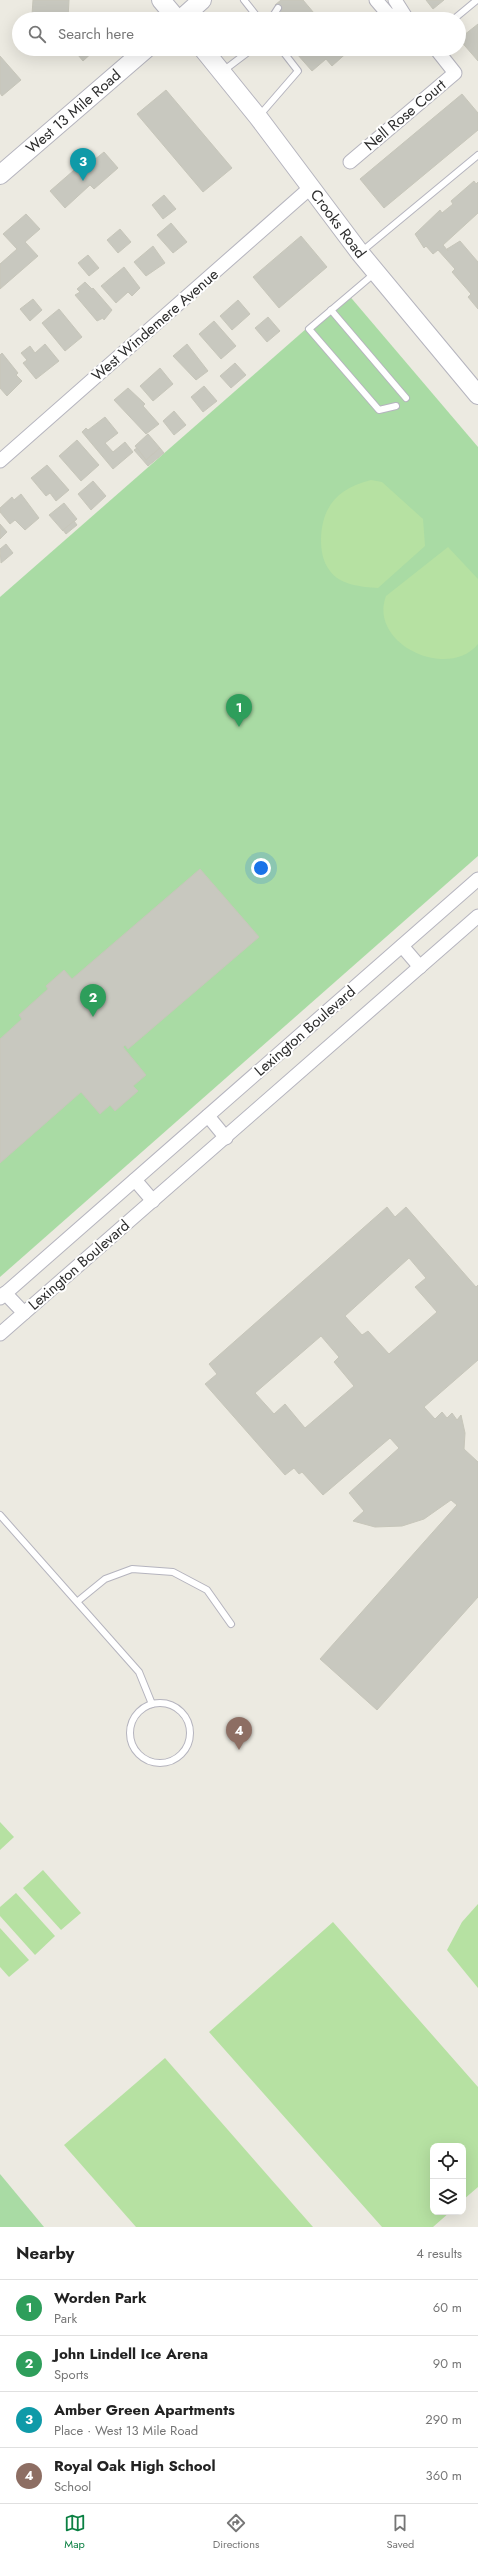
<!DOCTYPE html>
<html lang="en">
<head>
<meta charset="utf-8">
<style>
  body { margin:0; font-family:Jost,sans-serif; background:#f6f6f6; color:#222 }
  .controls { position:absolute; right:12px; bottom:12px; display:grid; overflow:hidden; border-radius:8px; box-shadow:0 4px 16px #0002 }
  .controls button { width:36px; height:36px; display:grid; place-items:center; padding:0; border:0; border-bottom:1px solid #e0e0e0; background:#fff; color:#222; font:20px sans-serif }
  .you { position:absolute; left:261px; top:868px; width:14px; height:14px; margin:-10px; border:3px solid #fff; border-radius:50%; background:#1a73e8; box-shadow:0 0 0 6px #1a73e833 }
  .badge { display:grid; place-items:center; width:26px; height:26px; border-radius:50%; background:#0b8043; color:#fff; font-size:13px; font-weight:700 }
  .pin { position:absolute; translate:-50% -33px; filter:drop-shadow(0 1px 2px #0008) }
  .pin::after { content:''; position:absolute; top:21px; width:14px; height:12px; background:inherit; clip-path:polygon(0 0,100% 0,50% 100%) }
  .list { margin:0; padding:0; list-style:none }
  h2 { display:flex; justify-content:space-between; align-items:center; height:52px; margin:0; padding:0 16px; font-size:17px }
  h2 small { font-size:13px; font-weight:400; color:#767676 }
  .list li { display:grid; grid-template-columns:26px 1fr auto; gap:12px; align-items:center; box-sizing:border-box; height:56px; padding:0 16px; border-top:1px solid #e0e0e0 }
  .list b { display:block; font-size:15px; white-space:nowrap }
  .list p { margin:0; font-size:13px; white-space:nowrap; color:#767676 }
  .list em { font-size:13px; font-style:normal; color:#767676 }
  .icon { flex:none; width:22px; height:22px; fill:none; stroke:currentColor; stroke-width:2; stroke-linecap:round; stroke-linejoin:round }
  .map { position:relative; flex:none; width:478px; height:2227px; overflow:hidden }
  .search { position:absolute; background:#fff; box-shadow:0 4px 16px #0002; left:12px; right:12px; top:12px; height:44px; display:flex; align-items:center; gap:10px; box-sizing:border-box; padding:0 14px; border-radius:22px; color:#767676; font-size:15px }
  .sheet { height:276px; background:#fff }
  nav { display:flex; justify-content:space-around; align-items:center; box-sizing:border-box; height:56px; border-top:1px solid #e0e0e0; background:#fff; font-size:11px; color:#767676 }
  nav a { display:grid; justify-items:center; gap:2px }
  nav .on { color:#0b8043 }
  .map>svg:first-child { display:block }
</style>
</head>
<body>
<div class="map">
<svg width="478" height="2227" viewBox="0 0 478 2227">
  <rect width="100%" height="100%" fill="#eceae1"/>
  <!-- green -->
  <g fill="#a9dba4">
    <path d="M347 293 478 447V856L0 1277V597Z"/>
    <path d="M0 2174 44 2227H0Z"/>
  </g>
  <!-- pitch -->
  <g fill="#b6e1a2">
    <path d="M371 480 382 482 423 519 425 546 378 588C362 587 340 585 330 571 323 562 321 551 321 539 322 505 339 488 371 480Z"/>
    <path d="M448 547 478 579V644C448 681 368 644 386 596Z"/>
    <path d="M0 1822 14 1837 0 1850Z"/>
    <path d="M43 1870 81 1913 61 1930 23 1888Z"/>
    <path d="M16 1893 55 1936 35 1955 0 1916V1907Z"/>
    <path d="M478 1904V1988L447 1950 462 1922Z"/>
    <path d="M333 1922 478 2087V2187L463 2200V2146H433V2212H450L433 2227H382L209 2032Z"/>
    <path d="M0 1928 29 1960 9 1977 0 1967Z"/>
    <path d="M165 2058 313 2227H136L64 2145Z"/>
  </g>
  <!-- building -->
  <g fill="#c8c8bf" stroke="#c7c6ba" fill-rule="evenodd">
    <path d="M33 0H69L68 19H44L45 16 32 15Z"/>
    <path d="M281 0H303L319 19H288L275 5Z"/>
    <path d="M426 0H444L433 9Z"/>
    <path d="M478 24V61L459 39Z"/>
    <path d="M73 49H96L83 61Z"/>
    <path d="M302 49H351L332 66 326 59 312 71 297 54Z"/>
    <path d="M0 56 21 80 2 96 0 93Z"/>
    <path d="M166 90 232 168 203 192 137 114Z"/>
    <path d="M462 94 478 113V130L384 208 360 179Z"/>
    <path d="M104 152 118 168 94 189 90 185 65 208 50 191 81 164 84 168Z"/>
    <path d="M474 181 476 184 478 182V213L443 245 448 251 447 249 460 241 478 262V309L468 297 471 294 452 272 455 269 438 250 433 254 426 246 424 248 415 234 440 210 442 213 453 204 451 201Z"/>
    <path d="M164 195 176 209 163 219 152 205Z"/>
    <path d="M26 214 40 229 25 242 38 256 0 289V264L17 249 3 234Z"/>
    <path d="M171 223 187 242 173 253 157 235Z"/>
    <path d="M120 229 131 242 118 253 107 240Z"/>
    <path d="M301 236 327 267 279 308 253 277Z"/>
    <path d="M153 246 165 263 146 276 134 262Z"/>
    <path d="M88 255 99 268 89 276 78 263Z"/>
    <path d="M124 267 140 288 132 296 128 292 116 303 101 286Z"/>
    <path d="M85 282 92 289 93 288 112 310 104 320 103 318 97 321 75 295 80 292 77 289Z"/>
    <path d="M33 299 42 310 30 321 20 309Z"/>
    <path d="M238 300 250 314 232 330 220 316Z"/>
    <path d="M59 309 82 337 65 351 42 323Z"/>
    <path d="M268 317 280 331 267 342 255 328Z"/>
    <path d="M214 321 236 346 221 359 199 334Z"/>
    <path d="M45 344 59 361 36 379 23 363 27 360 21 353 30 346 35 353Z"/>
    <path d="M187 344 208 371 196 380 173 356Z"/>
    <path d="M2 353 18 373 16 375 22 381 7 396 0 388V355Z"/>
    <path d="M235 363 246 375 231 388 220 376Z"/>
    <path d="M160 368 173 384 153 401 140 386Z"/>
    <path d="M204 386 217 401 203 412 191 397Z"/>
    <path d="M128 388 145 404 143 406 159 424 146 434 114 400Z"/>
    <path d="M174 411 186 425 174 435 163 421Z"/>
    <path d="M105 417 118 433 105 443 113 452 125 442 133 452 113 469 82 432 86 428 88 430Z"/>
    <path d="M148 434 160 448 146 460 135 446Z"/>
    <path d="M77 440 99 465 81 481 59 456Z"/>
    <path d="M137 448 146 460 160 448 164 453 148 466 134 450Z"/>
    <path d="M47 465 69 490 56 501 50 493 46 496 31 478Z"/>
    <path d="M93 481 106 496 91 510 78 494Z"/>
    <path d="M21 494 39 518 25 530 15 520 10 524 0 512V508L12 497 14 500Z"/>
    <path d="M64 503 77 519 63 531 49 515Z"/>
    <path d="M74 521 77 525 66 534 63 530Z"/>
    <path d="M0 524 7 532 0 539Z"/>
    <path d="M6 544 13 553 1 563 0 549Z"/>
    <path d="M200 869 259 937 128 1049 125 1045 123 1047 146 1075 133 1086 138 1091 115 1111 110 1105 100 1114 81 1092 0 1163V1039L22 1019 19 1015 48 989 46 986 64 970 72 979Z"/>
    <path d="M387 1207 395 1217 406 1207 476 1287 478 1285V1360L424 1407 435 1419 442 1412 447 1418 452 1413 457 1420 461 1415 465 1433 464 1449 478 1462V1597L377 1710 320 1659 457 1505 451 1500 424 1519 402 1526 375 1527 353 1521 364 1511 349 1493 399 1448 390 1438 323 1495 302 1472 299 1474 294 1468 285 1475 205 1384 217 1374 209 1364ZM409 1258 426 1278 415 1287 437 1312 389 1354 368 1331 362 1335 345 1316ZM321 1336 339 1357 334 1362 354 1386 305 1428 285 1404 274 1414 255 1393Z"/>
  </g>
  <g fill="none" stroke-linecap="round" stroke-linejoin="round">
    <defs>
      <g id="lane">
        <path d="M244 0 259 19"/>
        <path d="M271 19 278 8"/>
        <path d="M454 19 477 0"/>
        <path d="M223 71 252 49"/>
        <path d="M259 116 298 71 281 49"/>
        <path d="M361 252 478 155"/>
        <path d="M375 273 309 329 379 410 396 406"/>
        <path d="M331 310 406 398"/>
        <path d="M0 1515 139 1672 152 1704"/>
        <path d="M78 1601 105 1579 132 1569 173 1572 207 1590 231 1624"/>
        <circle cx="160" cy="1733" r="30"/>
      </g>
      <g id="street">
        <path d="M376 0 388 14 404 19"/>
        <path d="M395 0 407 19"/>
        <path d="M350 162 455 73 436 49"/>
        <path d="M0 461 310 188"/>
        <path d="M402 946 420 967"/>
        <path d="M208 1116 226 1138"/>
        <path d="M135 1180 153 1201"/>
        <path d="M5 1293 24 1313"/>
        <path d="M0 1298 478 879"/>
        <path d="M0 1334 478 916"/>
      </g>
      <g id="secondary">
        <path d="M161 0 177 19"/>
        <path d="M181 19 202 0"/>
        <path id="s1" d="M203 49 258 117 360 253 478 395"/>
        <path id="s2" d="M0 175 146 49"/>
      </g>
    </defs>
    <!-- lane casing -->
    <use href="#lane" stroke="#b5b4be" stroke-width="8"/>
    <!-- street casing -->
    <use href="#street" stroke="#b5b4be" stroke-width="15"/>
    <!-- secondary casing -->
    <use href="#secondary" stroke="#b5b4be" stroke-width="20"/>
    <!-- lane -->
    <use href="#lane" stroke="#fff" stroke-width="6"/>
    <!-- street -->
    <use href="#street" stroke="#fff" stroke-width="13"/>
    <!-- secondary -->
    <use href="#secondary" stroke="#fff" stroke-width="18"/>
  </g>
  <g text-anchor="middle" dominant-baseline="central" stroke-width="4" stroke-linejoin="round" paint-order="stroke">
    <!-- street labels -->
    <g font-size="15" fill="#2c2c2c" stroke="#fff">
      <text stroke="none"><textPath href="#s2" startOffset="97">West 13 Mile Road</textPath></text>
      <text transform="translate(405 115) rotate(-40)">Nell Rose Court</text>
      <text stroke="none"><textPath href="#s1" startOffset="221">Crooks Road</textPath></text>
      <text transform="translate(155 325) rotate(-41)">West Windemere Avenue</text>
      <text transform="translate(305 1031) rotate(-41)">Lexington Boulevard</text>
      <text transform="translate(79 1265) rotate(-41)">Lexington Boulevard</text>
    </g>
  </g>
</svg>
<div class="controls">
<button><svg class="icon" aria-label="locate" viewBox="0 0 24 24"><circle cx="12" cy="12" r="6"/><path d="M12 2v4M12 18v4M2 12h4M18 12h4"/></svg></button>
<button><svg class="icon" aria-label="layers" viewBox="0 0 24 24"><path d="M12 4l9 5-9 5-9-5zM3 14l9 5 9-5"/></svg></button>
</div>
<div class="you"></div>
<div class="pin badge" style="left:239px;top:727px;background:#2e9e5b">1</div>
<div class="pin badge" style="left:93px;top:1017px;background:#2e9e5b">2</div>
<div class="pin badge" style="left:83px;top:181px;background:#0f9aa8">3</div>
<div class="pin badge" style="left:239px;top:1750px;background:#8d6e63">4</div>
<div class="search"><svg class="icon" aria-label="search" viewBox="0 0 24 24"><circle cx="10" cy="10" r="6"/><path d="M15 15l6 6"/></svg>Search here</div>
</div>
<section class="sheet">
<h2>Nearby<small>4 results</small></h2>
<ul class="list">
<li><span class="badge" style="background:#2e9e5b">1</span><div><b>Worden Park</b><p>Park</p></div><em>60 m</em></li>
<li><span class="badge" style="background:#2e9e5b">2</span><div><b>John Lindell Ice Arena</b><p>Sports</p></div><em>90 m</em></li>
<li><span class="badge" style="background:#0f9aa8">3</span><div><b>Amber Green Apartments</b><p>Place · West 13 Mile Road</p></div><em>290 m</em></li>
<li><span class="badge" style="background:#8d6e63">4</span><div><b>Royal Oak High School</b><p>School</p></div><em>360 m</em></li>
</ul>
</section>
<nav>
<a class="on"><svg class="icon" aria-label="map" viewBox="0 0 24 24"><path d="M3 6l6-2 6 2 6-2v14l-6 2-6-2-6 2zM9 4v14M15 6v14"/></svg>Map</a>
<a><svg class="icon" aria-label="directions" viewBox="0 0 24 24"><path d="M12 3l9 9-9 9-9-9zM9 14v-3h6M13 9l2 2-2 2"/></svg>Directions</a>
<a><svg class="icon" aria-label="saved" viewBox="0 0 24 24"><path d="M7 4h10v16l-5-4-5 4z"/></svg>Saved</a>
</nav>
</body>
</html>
